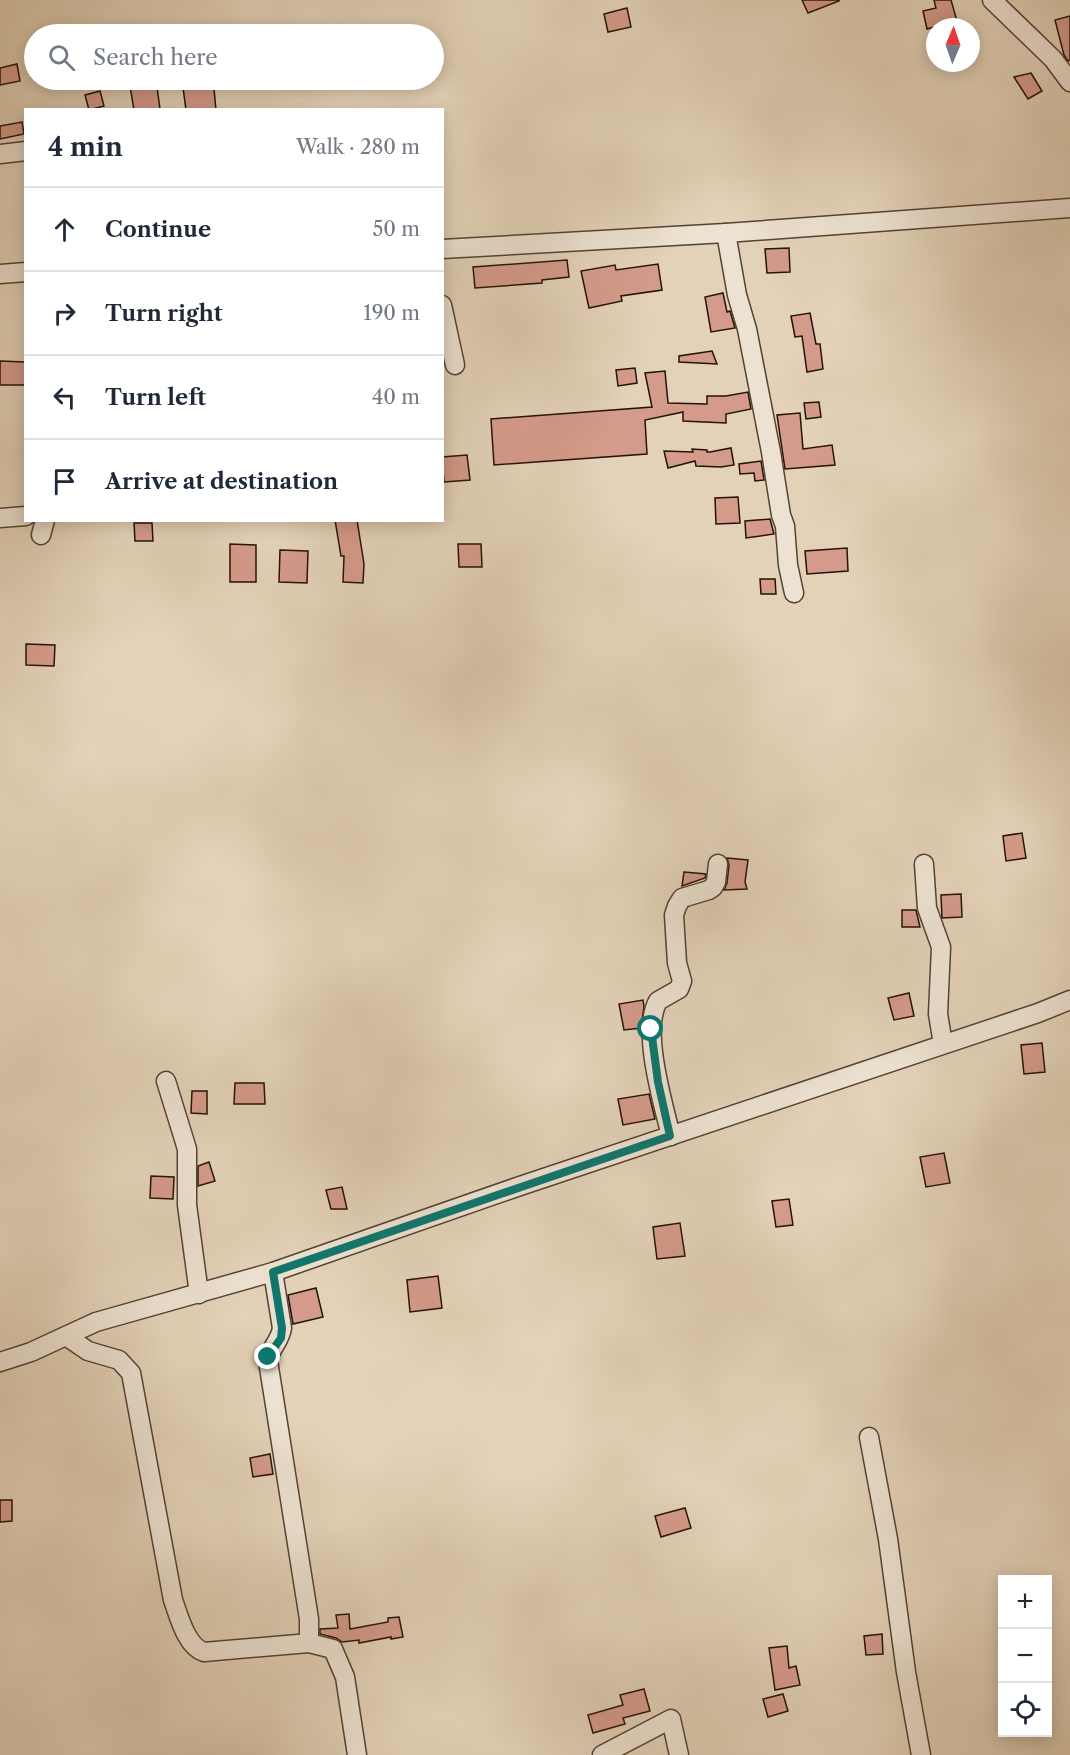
<!DOCTYPE html>
<html lang="en">
<head>
<meta charset="utf-8">
<style>
  body { margin:0; font-family:"Libre Caslon Text",serif; background:#f2f2f3; color:#1f2937 }
  .controls { position:absolute; right:18px; bottom:18px; display:grid; overflow:hidden; border-radius:0px; box-shadow:0 3px 15px #0003 }
  .controls button { width:54px; height:54px; display:grid; place-items:center; padding:0; border:0; border-bottom:2px solid #e0e1e3; background:#fff; color:#1f2937; font:30px sans-serif }
  .compass { position:absolute; left:926px; top:18px; width:54px; height:54px; border-radius:50%; background:#fff; box-shadow:0 3px 15px #0003; rotate:2deg }
  .stop { position:absolute; width:18px; height:18px; margin:-14px; border:4px solid #0f766e; border-radius:50%; background:#fff }
  .stop.end { background:#0f766e; border-color:#fff; box-shadow:0 2px 6px #0008 }
  .list { margin:0; padding:0; list-style:none }
  h2 { display:flex; justify-content:space-between; align-items:center; height:78px; margin:0; padding:0 24px; font-size:26px }
  h2 small { font-size:20px; font-weight:400; color:#747a83 }
  .list li { display:grid; grid-template-columns:39px 1fr auto; gap:18px; align-items:center; box-sizing:border-box; height:84px; padding:0 24px; border-top:2px solid #e0e1e3 }
  .list b { display:block; font-size:22px; white-space:nowrap }
  .list em { font-size:20px; font-style:normal; color:#747a83 }
  .icon { flex:none; width:33px; height:33px; fill:none; stroke:currentColor; stroke-width:2; stroke-linecap:round; stroke-linejoin:round }
  .map { position:relative; flex:none; width:1070px; height:1755px; overflow:hidden }
  .search { position:absolute; background:#fff; box-shadow:0 3px 15px #0003; left:24px; top:24px; width:420px; height:66px; display:flex; align-items:center; gap:15px; box-sizing:border-box; padding:0 21px; border-radius:33px; color:#747a83; font-size:22px }
  .panel { position:absolute; background:#fff; box-shadow:0 3px 15px #0003; left:24px; top:108px; width:420px; height:414px; border-radius:0px }
  .map>svg:first-child { display:block }
</style>
</head>
<body>
<div class="map">
<svg width="1070" height="1755" viewBox="0 0 1070 1755">
  <rect width="100%" height="100%" fill="#e3d2b8"/>
  <filter id="stains"><feTurbulence type="fractalNoise" baseFrequency=".00333" numOctaves="4"/><feColorMatrix values="0 0 0 0 .2 0 0 0 0 .09 0 0 0 0 .02 0 0 0 .5 -.17"/></filter>
  <radialGradient id="worn" r=".72"><stop offset=".6" stop-color="#630" stop-opacity="0"/><stop offset="1" stop-color="#630" stop-opacity=".3"/></radialGradient>
  <!-- building -->
  <g fill="#d59b8a" stroke="#251208" stroke-width="1.5">
    <path d="M802 0H839V1L808 13Z"/>
    <path d="M934 0H951L957 21 927 29 923 11 936 8Z"/>
    <path d="M627 8 631 27 608 32 604 14Z"/>
    <path d="M1070 16V60L1068 61 1064 55 1055 20Z"/>
    <path d="M17 64 20 81 0 85V68Z"/>
    <path d="M1031 73 1042 91 1028 99 1014 77Z"/>
    <path d="M129 80H156L160 109 134 110Z"/>
    <path d="M182 80H210L212 89H214L216 110H186Z"/>
    <path d="M100 91 104 106 89 110 85 95Z"/>
    <path d="M22 122 24 134 0 139V126Z"/>
    <path d="M789 248 790 272 767 273 765 249Z"/>
    <path d="M567 260 569 277 542 280V283L475 288 473 267Z"/>
    <path d="M658 264 662 290 621 296 622 301 589 308 581 271 615 265 616 270Z"/>
    <path d="M723 293 727 312 730 311 735 328 711 332 705 297Z"/>
    <path d="M810 313 816 344H820L823 369 807 372 802 336 795 337 791 316Z"/>
    <path d="M712 351 717 364 679 362V356Z"/>
    <path d="M0 361 25 362V385H0Z"/>
    <path d="M635 368 637 383 618 386 616 370Z"/>
    <path d="M665 371 668 403 707 404V396H726L748 392 751 409 726 414V423L683 421V412L645 420 647 454 494 465 491 419 652 407 645 373Z"/>
    <path d="M819 402 821 417 806 419 804 403Z"/>
    <path d="M800 413 803 449 832 445 835 465 785 469 777 415Z"/>
    <path d="M731 448 734 465 721 467 696 466 695 461 668 468 664 451 693 452 692 449 707 450V452H710Z"/>
    <path d="M467 455 470 480 444 482 442 457Z"/>
    <path d="M761 461 764 480 755 481 754 473 740 474 739 464Z"/>
    <path d="M738 497 740 523 716 524 715 498Z"/>
    <path d="M770 519 774 534 746 538 745 521Z"/>
    <path d="M335 520H357L364 564 363 583 343 582 344 556H341Z"/>
    <path d="M134 523H152L153 541H135Z"/>
    <path d="M230 544 256 545V582H230Z"/>
    <path d="M458 544H481L482 567H459Z"/>
    <path d="M847 548 848 571 807 574 805 551Z"/>
    <path d="M280 550 308 551 307 583 279 582Z"/>
    <path d="M760 579H775L776 594H761Z"/>
    <path d="M26 644 55 645 54 666 26 665Z"/>
    <path d="M1022 833 1026 858 1006 861 1003 836Z"/>
    <path d="M727 858 748 860 745 882 747 889 724 890 727 883 729 865Z"/>
    <path d="M684 872 706 874 705 878 682 886Z"/>
    <path d="M961 894 962 917 942 918 941 895Z"/>
    <path d="M902 910H916L920 927H902Z"/>
    <path d="M909 993 914 1016 894 1020 888 998Z"/>
    <path d="M643 1000 644 1007 641 1028 624 1030 619 1004Z"/>
    <path d="M1042 1043 1045 1072 1024 1074 1021 1045Z"/>
    <path d="M235 1083H264L265 1104H234Z"/>
    <path d="M192 1091H207V1114L191 1113Z"/>
    <path d="M649 1094 655 1119 623 1125 618 1099Z"/>
    <path d="M944 1153 950 1183 926 1187 920 1157Z"/>
    <path d="M209 1162 215 1181 198 1186V1166Z"/>
    <path d="M151 1176 174 1177 173 1199 150 1198Z"/>
    <path d="M342 1187 347 1209H331L326 1190Z"/>
    <path d="M789 1199 793 1225 776 1227 772 1201Z"/>
    <path d="M680 1223 685 1256 657 1259 653 1227Z"/>
    <path d="M438 1276 442 1308 410 1312 407 1280Z"/>
    <path d="M316 1288 323 1317 293 1324 288 1295Z"/>
    <path d="M270 1454 273 1474 253 1477 250 1458Z"/>
    <path d="M0 1500H12V1521L0 1522Z"/>
    <path d="M685 1508 691 1528 661 1537 655 1516Z"/>
    <path d="M349 1614 350 1629 388 1622V1618L399 1617 403 1637 391 1639V1637L359 1643V1640L342 1642 336 1638 320 1634V1629L338 1628 336 1615Z"/>
    <path d="M882 1634 883 1654 866 1655 864 1636Z"/>
    <path d="M787 1646 789 1668 796 1666 800 1685 775 1690 769 1648Z"/>
    <path d="M644 1689 650 1711 623 1718 625 1724 593 1733 588 1715 623 1705 620 1695Z"/>
    <path d="M783 1694 788 1711 768 1717 763 1699Z"/>
  </g>
  <g fill="none" stroke-linecap="round" stroke-linejoin="round">
    <defs>
      <g id="minor">
        <path d="M992 0 1053 59 1070 82"/>
        <path d="M0 154 26 151"/>
        <path d="M726 233 737 295 747 329 771 452 781 515 785 526 788 565 794 593"/>
        <path d="M442 249 726 233 1070 208"/>
        <path d="M0 274 26 272"/>
        <path d="M442 305 455 365"/>
        <path d="M0 518 26 516"/>
        <path d="M41 535 45 520"/>
        <path d="M924 864 927 908 941 947 938 1014 943 1044"/>
        <path d="M166 1081 187 1149V1205L199 1294"/>
        <path d="M671 1136C663 1103 641 1030 658 1001L679 989 682 981 677 963 674 915 677 906 682 898 709 890 713 887 716 882 718 864"/>
        <path d="M273 1272 282 1328C280 1342 269 1349 268 1361L309 1619V1643"/>
        <path d="M66 1336 88 1351 119 1360 131 1373 173 1600C179 1616 186 1646 204 1652L309 1643 333 1649 345 1677 357 1755"/>
        <path d="M0 1362 31 1352 96 1322 273 1272 520 1186 1038 1013 1070 1000"/>
        <path d="M869 1437 888 1539 906 1672 921 1755"/>
        <path d="M602 1755 671 1719 679 1755"/>
      </g>
    </defs>
    <!-- minor casing -->
    <use href="#minor" stroke="#544234" stroke-width="21"/>
    <!-- minor -->
    <use href="#minor" stroke="#ede2d1" stroke-width="18"/>
  </g>
  <g fill="none" stroke-linecap="round" stroke-linejoin="round">
    <!-- route -->
    <path stroke="#0f766e" stroke-width="8" d="M268 1357 281 1338 282 1328 273 1272 670 1136 658 1082 651 1029"/>
  </g>
  <rect width="100%" height="100%" filter="url(#stains)"/>
  <rect width="100%" height="100%" fill="url(#worn)"/>
</svg>
<div class="controls">
<button>+</button>
<button>−</button>
<button><svg class="icon" aria-label="locate" viewBox="0 0 24 24"><circle cx="12" cy="12" r="6"/><path d="M12 2v4M12 18v4M2 12h4M18 12h4"/></svg></button>
</div>
<svg class="compass" viewBox="-18 -18 36 36"><path d="M0-13l5 13h-10z" fill="#e53935"/><path d="M0 13l5-13h-10z" fill="#747a83"/></svg>
<div class="stop" style="left:651px;top:1029px"></div>
<div class="stop end" style="left:268px;top:1357px"></div>
<div class="search"><svg class="icon" aria-label="search" viewBox="0 0 24 24"><circle cx="10" cy="10" r="6"/><path d="M15 15l6 6"/></svg>Search here</div>
<section class="panel">
<h2>4 min<small>Walk · 280 m</small></h2>
<ul class="list">
<li><svg class="icon" aria-label="ahead" viewBox="0 0 24 24"><path d="M12 20V5M6 11l6-6 6 6"/></svg><div><b>Continue</b></div><em>50 m</em></li>
<li><svg class="icon" aria-label="right" viewBox="0 0 24 24"><path d="M7 20v-9h11M14 6l5 5-5 5"/></svg><div><b>Turn right</b></div><em>190 m</em></li>
<li><svg class="icon" aria-label="left" viewBox="0 0 24 24"><path d="M17 20v-9H6M10 6l-5 5 5 5"/></svg><div><b>Turn left</b></div><em>40 m</em></li>
<li><svg class="icon" aria-label="arrive" viewBox="0 0 24 24"><path d="M6 21V4h12l-3 4 3 4H6"/></svg><div><b>Arrive at destination</b></div></li>
</ul>
</section>
</div>
</body>
</html>
